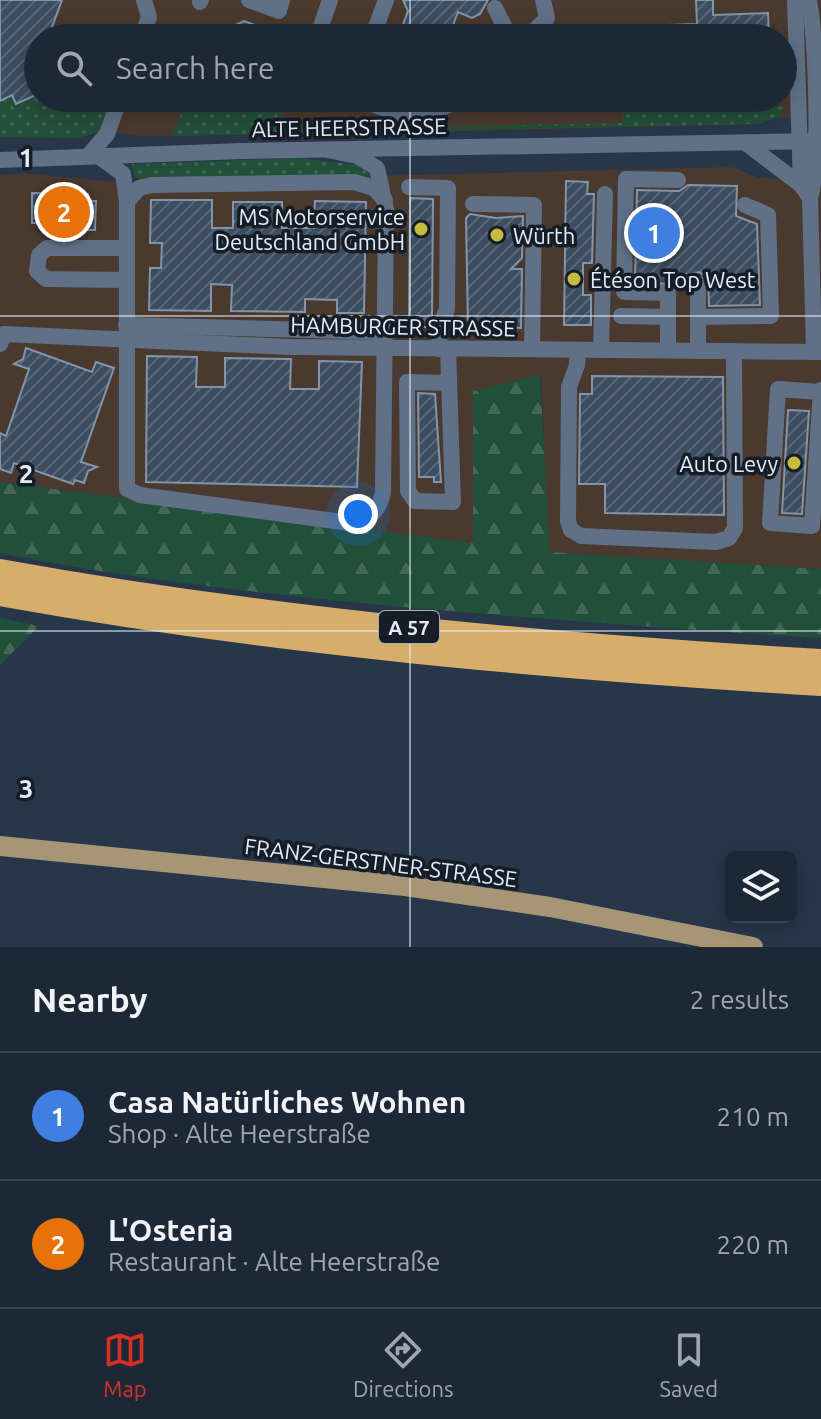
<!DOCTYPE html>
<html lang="en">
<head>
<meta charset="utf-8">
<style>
  body { margin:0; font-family:Ubuntu,sans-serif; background:#2a3442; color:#f1f3f6 }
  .controls { position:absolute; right:24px; bottom:24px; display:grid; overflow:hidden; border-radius:12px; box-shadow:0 4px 20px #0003 }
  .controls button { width:72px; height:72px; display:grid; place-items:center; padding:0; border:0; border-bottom:2px solid #3b4452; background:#1d2837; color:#f1f3f6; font:40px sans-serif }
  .you { position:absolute; left:358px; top:514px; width:28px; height:28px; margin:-20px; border:6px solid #fff; border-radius:50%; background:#1a73e8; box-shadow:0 0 0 12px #1a73e833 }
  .badge { display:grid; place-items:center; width:52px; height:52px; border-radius:50%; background:#d93025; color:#fff; font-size:26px; font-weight:700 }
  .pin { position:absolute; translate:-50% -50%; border:4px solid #fff; box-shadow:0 2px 8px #0006 }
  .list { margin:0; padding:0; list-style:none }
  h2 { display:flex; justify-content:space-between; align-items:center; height:104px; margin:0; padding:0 32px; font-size:34px }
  h2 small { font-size:26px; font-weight:400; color:#a0a6ad }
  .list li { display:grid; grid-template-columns:52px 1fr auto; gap:24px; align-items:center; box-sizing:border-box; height:128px; padding:0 32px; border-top:2px solid #3b4452 }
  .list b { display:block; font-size:30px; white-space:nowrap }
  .list p { margin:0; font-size:26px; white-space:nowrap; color:#a0a6ad }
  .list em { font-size:26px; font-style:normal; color:#a0a6ad }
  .icon { flex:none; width:44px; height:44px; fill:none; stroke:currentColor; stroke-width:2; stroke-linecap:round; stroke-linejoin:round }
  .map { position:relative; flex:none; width:821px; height:947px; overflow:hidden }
  .search { position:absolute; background:#1d2837; box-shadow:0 4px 20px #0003; left:24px; right:24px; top:24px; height:88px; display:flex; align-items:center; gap:20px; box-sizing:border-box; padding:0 28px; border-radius:44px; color:#a0a6ad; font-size:30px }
  .sheet { height:360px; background:#1d2837 }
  nav { display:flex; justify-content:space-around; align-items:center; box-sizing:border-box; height:112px; border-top:2px solid #3b4452; background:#1d2837; font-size:22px; color:#a0a6ad }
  nav a { display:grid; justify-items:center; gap:4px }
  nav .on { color:#d93025 }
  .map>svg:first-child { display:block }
</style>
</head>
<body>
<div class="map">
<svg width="821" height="947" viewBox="0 0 821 947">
  <defs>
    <pattern id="green-dots" width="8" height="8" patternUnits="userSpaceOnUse" patternTransform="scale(2)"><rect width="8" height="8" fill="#224f3a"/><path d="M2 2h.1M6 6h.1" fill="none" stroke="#426857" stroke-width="1.8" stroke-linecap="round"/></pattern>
    <pattern id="forest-firs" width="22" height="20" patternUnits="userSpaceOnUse" patternTransform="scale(2)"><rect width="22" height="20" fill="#224f3a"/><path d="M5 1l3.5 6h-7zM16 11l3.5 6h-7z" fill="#426857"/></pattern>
    <pattern id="building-hatch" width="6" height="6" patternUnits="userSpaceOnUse" patternTransform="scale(2)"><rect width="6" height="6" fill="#3d4d61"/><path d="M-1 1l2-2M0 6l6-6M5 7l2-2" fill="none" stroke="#596778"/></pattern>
  </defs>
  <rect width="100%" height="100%" fill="#273649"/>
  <!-- commercial -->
  <g fill="#49392e" fill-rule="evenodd">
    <path d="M0 0H821V117L776 118 758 124 344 134 138 136 75 126 14 128ZM38 38H783V98H38Z"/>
    <path d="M732 167 759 178 821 179V569L549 552 541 376 473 391V543L0 482V175L23 173 117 182Z"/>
  </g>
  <!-- green -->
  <g fill="url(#green-dots)">
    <path d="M12 95 17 104 36 95 41 104C66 93 85 102 109 110L105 131 77 138 0 137V101Z"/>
    <path d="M248 98H288L277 128 314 129 623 123 622 108 785 106 779 117 758 124 172 136 187 102 208 110Z"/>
    <path d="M299 158 359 165 377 181 140 180 134 176 132 164Z"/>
  </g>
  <!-- forest -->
  <g fill="url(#forest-firs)">
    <path d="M540 375 550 552 821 569V638C681 630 542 619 403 607 268 594 133 580 0 553V482L473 543V391Z"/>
    <path d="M0 618 39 626 0 665Z"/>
  </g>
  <!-- building -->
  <g fill="url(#building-hatch)" stroke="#8294aa" stroke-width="2">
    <path d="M0 0H62L48 38H38V94L16 104 12 95 0 101Z"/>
    <path d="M403 0H488L480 14 472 18 458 12 448 38H398L408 11Z"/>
    <path d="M696 0H713V15L768 13 769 38H640L639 26 697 24Z"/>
    <path d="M244 21 287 37 286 38H208Z"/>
    <path d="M179 98H248L224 110H208Z"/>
    <path d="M566 181 588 182 587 194H594L592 263H583V295H591V325H564Z"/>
    <path d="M688 185 737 186 736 216 757 224 760 305 709 306 708 278 699 272 677 276 675 285 635 281 637 190 679 191Z"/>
    <path d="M32 193 88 194V201H96L95 230H54V223H32Z"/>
    <path d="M410 198 433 199 432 316 429 327H409Z"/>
    <path d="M151 200H212V228H233V202H282V228H314L315 201 366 202 364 313H337V300L305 299V312L231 311 232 285 211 284V311L149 310 150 268H161L162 243H150Z"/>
    <path d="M470 214 496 218 523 216 522 258 511 269H522L521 328 468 327 466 218Z"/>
    <path d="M26 348 92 372 96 362 114 368 81 462 97 467 88 471 84 483 75 480 73 484 14 463 11 473 0 469V433L6 436 29 369 14 364 23 359Z"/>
    <path d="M147 356 197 357 196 387H225V358L291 359 290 389H319V361L362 362 357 487 146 482Z"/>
    <path d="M592 376 723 377 724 515 605 513V484H579L580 394H592Z"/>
    <path d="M418 393 435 394 441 482H434V477H419Z"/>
    <path d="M788 410 809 411 802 514 782 513Z"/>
  </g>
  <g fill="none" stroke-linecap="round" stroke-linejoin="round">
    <!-- minor -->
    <g stroke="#607187" stroke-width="16">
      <path d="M249 0 279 11 282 0"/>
      <path d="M795 0 801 185 810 198"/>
      <path d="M809 0C816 42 821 160 810 198L814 352"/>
      <path d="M200 2 201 0"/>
      <path d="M495 8 510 38"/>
      <path d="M141 38 149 17 144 0"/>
      <path d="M317 38 330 0"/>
      <path d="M372 38 386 0"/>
      <path d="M527 38 547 18 543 0"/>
      <path d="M356 98 415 120 449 105 453 98"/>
      <path d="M747 144 801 185"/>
      <path d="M328 150 357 156 377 168 386 209 383 493C379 511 369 521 350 523L140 495 127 489V202L139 188 152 185 354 182 374 188 385 200"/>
      <path d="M89 155 107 134 120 98"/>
      <path d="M97 155 123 174 127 202"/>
      <path d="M0 160 242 151 821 141"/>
      <path d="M409 187 448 188 447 309 440 326 439 349"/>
      <path d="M473 204 534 205 532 349"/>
      <path d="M126 280 46 279 37 271 39 255 47 248H127"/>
      <path d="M698 283V351"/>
      <path d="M621 316 668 317"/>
      <path d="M698 317 771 316 768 215 745 205"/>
      <path d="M126 325 384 332"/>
      <path d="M0 344 4 334 291 347 821 352"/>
      <path d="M578 350 577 365 569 387 568 521 571 530 581 536 716 542 729 538 735 528 734 351"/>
      <path d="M601 350 605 194"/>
      <path d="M668 350V293L624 292 626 179 678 180"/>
      <path d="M448 383 407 382 408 491 415 501 453 502 448 349"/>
      <path d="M821 392 778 389 770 523 812 526 821 390"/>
    </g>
    <!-- major -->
    <path stroke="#a79576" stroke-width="20" d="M0 846 405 886 550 907 753 947"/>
    <!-- highway -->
    <g stroke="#d6ad6a" stroke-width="24">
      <path d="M0 571C271 620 547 645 821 661"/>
      <path d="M0 594C271 643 546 667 821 684"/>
    </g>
  </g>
  <!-- grid -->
  <path fill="none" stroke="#e2ecf8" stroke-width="2" stroke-opacity="0.55" d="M410 0V38M410 98V947M0 316H821M0 631H821"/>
  <!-- markers -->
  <g fill="#c5bc3d" stroke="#161d26" stroke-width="3">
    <circle cx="421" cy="229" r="8"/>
    <circle cx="497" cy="235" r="8"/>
    <circle cx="574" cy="279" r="8"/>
    <circle cx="794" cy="463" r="8"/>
  </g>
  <g text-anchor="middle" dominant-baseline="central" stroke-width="7" stroke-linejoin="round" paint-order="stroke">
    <!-- shield labels -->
    <rect fill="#161d26" stroke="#a5aeb9" stroke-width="2" x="379" y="611" width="60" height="32" rx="6"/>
    <g font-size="20" font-weight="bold" fill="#e2ecf8">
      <text x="409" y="627">A 57</text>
    </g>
    <!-- street labels -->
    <g font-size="22" fill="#e2ecf8" stroke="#161d26">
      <text transform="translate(349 127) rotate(-1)">ALTE HEERSTRASSE</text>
      <text transform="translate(403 326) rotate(1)">HAMBURGER STRASSE</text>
      <text transform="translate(381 862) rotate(7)">FRANZ-GERSTNER-STRASSE</text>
    </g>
    <!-- poi labels -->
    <g font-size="22" fill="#e2ecf8" stroke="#161d26" text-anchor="end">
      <text x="405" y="216">MS Motorservice<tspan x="405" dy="25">Deutschland GmbH</tspan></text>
      <text x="513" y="235" text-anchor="start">Würth</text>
      <text x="590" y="279" text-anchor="start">Étéson Top West</text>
      <text x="778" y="463">Auto Levy</text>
    </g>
  </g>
  <g font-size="26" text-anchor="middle" font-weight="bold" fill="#e2ecf8" stroke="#161d26" stroke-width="7" stroke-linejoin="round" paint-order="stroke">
    <text x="26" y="167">1</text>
    <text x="26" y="483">2</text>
    <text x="26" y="798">3</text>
  </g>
</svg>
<div class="controls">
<button><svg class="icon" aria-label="layers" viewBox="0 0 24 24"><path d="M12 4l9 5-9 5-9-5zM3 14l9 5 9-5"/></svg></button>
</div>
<div class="you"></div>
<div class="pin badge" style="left:654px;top:233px;background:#3f7fe0">1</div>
<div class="pin badge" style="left:64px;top:212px;background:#e8710a">2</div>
<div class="search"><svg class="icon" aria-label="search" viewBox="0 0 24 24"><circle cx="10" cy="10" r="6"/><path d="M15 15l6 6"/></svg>Search here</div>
</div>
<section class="sheet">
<h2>Nearby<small>2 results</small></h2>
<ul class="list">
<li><span class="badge" style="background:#3f7fe0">1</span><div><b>Casa Natürliches Wohnen</b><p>Shop · Alte Heerstraße</p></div><em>210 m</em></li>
<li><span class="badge" style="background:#e8710a">2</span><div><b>L'Osteria</b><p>Restaurant · Alte Heerstraße</p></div><em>220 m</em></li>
</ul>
</section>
<nav>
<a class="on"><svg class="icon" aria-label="map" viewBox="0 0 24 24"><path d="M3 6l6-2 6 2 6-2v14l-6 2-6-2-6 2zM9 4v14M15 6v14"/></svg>Map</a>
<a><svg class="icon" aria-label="directions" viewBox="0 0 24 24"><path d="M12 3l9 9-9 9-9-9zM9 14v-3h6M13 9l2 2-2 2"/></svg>Directions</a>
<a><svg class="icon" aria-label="saved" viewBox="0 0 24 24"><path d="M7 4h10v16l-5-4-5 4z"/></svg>Saved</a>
</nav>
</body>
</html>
